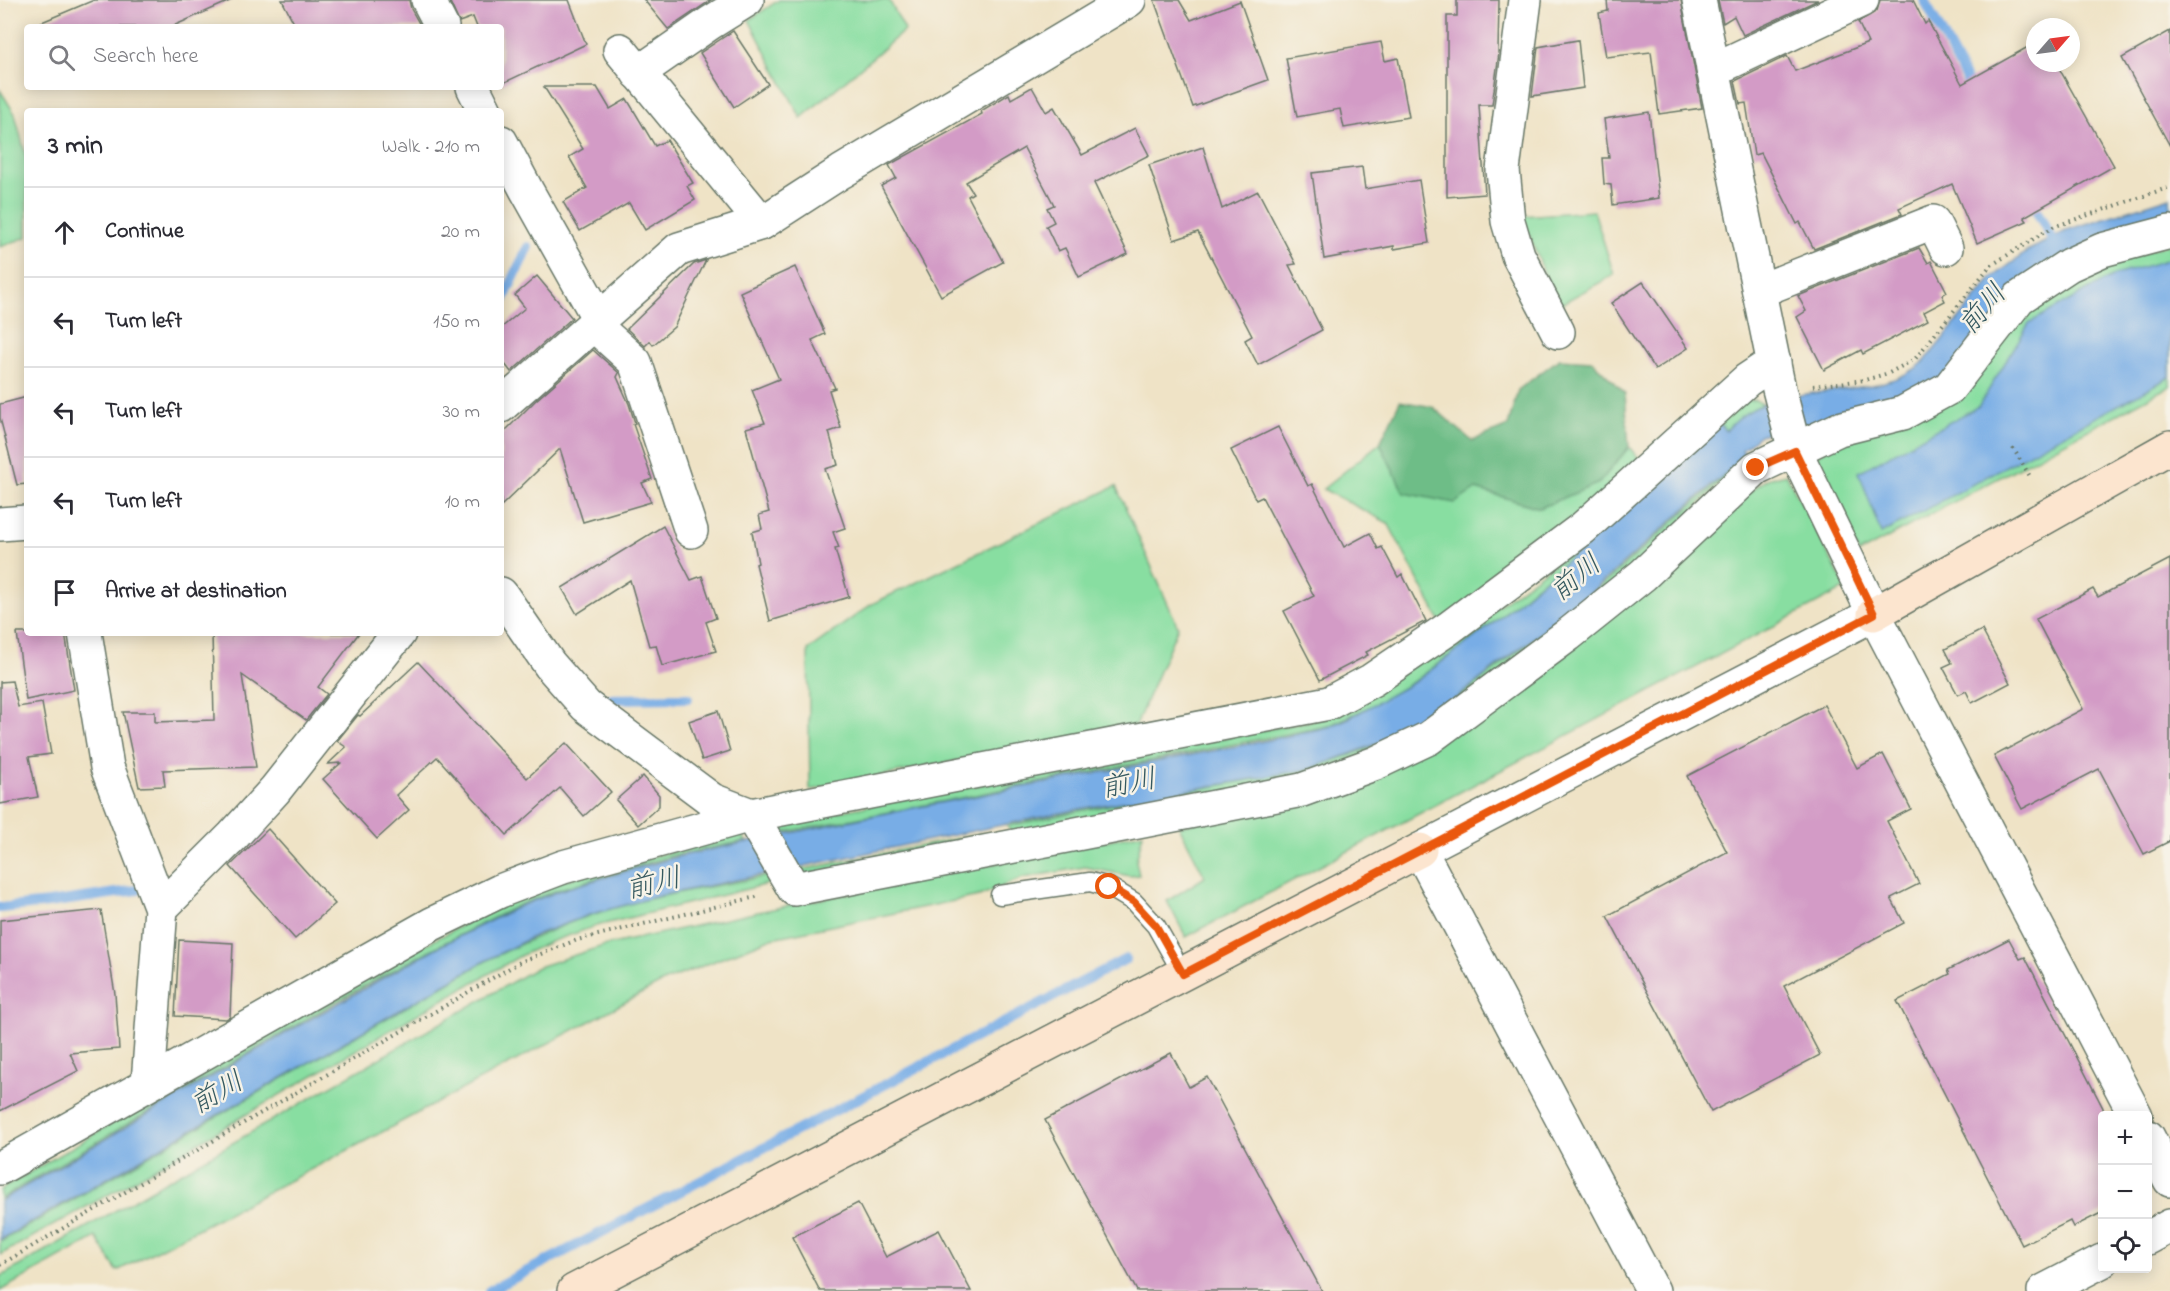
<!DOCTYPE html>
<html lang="en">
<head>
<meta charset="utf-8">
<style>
  body { margin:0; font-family:"Indie Flower","Klee One",sans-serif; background:#f2f2f3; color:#2b2b33 }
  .controls { position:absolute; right:18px; bottom:18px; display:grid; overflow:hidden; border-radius:6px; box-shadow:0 3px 15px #0003 }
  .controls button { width:54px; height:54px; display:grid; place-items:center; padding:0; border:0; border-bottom:2px solid #e1e1e2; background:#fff; color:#2b2b33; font:30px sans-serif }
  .compass { position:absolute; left:2026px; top:18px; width:54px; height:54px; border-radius:50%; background:#fff; box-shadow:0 3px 15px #0003; rotate:62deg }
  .stop { position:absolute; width:18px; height:18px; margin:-14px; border:4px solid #ea580c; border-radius:50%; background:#fff }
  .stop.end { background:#ea580c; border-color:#fff; box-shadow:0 2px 6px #0008 }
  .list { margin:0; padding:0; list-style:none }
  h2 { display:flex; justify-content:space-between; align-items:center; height:78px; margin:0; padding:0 24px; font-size:26px }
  h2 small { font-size:20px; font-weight:400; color:#7c7c81 }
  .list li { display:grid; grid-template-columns:39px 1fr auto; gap:18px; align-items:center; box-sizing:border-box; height:90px; padding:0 24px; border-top:2px solid #e1e1e2 }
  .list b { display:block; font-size:22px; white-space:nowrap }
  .list em { font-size:20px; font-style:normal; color:#7c7c81 }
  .icon { flex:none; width:33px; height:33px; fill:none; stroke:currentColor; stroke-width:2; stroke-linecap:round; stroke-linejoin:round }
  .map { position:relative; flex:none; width:2170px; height:1291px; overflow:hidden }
  .search { position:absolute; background:#fff; box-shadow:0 3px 15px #0003; left:24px; top:24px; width:480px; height:66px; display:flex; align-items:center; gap:15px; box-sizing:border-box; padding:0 21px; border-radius:6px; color:#7c7c81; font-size:22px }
  .panel { position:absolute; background:#fff; box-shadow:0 3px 15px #0003; left:24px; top:108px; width:480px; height:528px; border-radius:6px }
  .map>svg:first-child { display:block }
</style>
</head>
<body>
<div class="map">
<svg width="2170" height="1291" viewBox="0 0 2170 1291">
  <rect width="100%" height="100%" fill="#f7f3e8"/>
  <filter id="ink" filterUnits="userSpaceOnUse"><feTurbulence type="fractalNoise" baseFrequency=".0167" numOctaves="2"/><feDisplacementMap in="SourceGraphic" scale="12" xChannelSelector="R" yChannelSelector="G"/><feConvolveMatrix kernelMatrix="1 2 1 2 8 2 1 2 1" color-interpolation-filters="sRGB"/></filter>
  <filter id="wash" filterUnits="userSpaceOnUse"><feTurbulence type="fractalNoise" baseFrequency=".008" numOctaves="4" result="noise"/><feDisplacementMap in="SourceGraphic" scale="24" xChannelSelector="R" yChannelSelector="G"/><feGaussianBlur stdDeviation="1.35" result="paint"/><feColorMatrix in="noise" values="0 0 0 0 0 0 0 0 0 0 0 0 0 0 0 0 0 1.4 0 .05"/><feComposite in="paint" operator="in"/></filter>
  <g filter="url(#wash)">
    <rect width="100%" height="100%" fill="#efe3c6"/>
    <!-- green -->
    <g fill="#88dea1" stroke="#548e6a" stroke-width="1.5">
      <path d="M779 0H889L905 30 801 118 749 20Z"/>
      <path d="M0 90 15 114 27 161V237L0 247Z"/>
      <path d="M1594 211 1614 275 1557 306 1522 216Z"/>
      <path d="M2170 243V386L1859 553 1811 460 2068 279Z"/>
      <path d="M1747 400H1755L1763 404C1748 411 1736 419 1726 431L1718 422 1610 524 1490 625 1416 680 1374 705 1328 726 781 833 777 825 780 823 1326 718 1371 693 1464 632 1586 539 1720 416Z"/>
      <path d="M1380 443 1404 493 1476 489 1540 508 1599 483 1629 447 1644 465 1441 623 1388 523 1323 489Z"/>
      <path d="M1745 458 1652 552 1584 610 1447 713 1395 743 1303 778 1012 834 1007 826 1084 810 1310 769 1382 744 1429 721 1591 595Z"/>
      <path d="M1786 474 1846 588 1186 937 1167 901 1205 877 1179 826 1357 785 1767 479Z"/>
      <path d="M1116 486 1178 627 1136 725 810 790 808 650 872 604Z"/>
      <path d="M741 833 746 841 675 855 563 888 519 905 434 948 337 1001 0 1199V1190L305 1009 528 890Z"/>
      <path d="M1143 833 1136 861 1139 875 1130 876 1085 867 1023 878 979 896 772 938 665 981 369 1139 117 1271 96 1237 0 1291V1277L538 967 603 946 758 912Z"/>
      <path d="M981 834 989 837 805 875 801 870Z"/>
      <path d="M768 876 772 883 596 926 550 942 522 955 428 1008 131 1182 0 1255V1242L486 961C521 944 555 927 592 915 649 896 710 887 768 876Z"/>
    </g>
    <!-- forest -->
    <path fill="#6ebd87" stroke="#467d5e" stroke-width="1.5" d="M1559 359 1592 361 1625 393 1629 447 1599 483 1540 508 1476 489 1455 503 1404 493 1380 443 1400 401 1433 407 1472 441 1508 426 1518 390Z"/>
    <!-- water -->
    <g fill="#78ade6" stroke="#4c758d" stroke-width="1.5">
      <path d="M2170 197V221L2091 244 1942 379 1884 406 1760 435 1742 450 1746 455 1581 601 1425 722 1371 746 1310 769 1085 808 659 896 592 914 538 934 485 961 0 1240V1201L298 1026 436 948 520 906 564 889 676 857 882 814 1259 742 1328 727 1349 718 1416 681 1491 625 1610 524 1718 422 1726 431C1771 373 1874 408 1925 361L1992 278 2029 250 2070 229Z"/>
      <path d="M2170 259V377L1881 534 1859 472 1979 406 2029 323 2115 275Z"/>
    </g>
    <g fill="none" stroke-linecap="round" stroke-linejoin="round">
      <!-- stream -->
      <g stroke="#78ade6" stroke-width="10">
        <path d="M1924 0 1973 92"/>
        <path d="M2030 199 2057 248"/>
        <path d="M501 305 528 247"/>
        <path d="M603 699 688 698"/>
        <path d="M0 908 49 903 137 890"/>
        <path d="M489 1291 1126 959"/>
      </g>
    </g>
    <g id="blocks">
      <!-- building -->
      <g fill="#d39bc6">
        <path d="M94 0H232L171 27H30Z"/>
        <path d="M282 0H409L411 9 421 27H296Z"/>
        <path d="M449 0H569L586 44 501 84V27H477L473 17 459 22Z"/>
        <path d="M644 0H711L668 29Z"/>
        <path d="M1154 0H1179L1191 20 1240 1 1268 80 1193 107Z"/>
        <path d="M1457 0H1499L1498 53H1499L1492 105H1479L1485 194 1447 197V16H1457Z"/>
        <path d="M1607 0H1681L1702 108 1659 114 1651 52 1606 57 1599 13 1608 11Z"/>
        <path d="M1718 0H1818L1743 35 1734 16 1723 23Z"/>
        <path d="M1880 0H1913L1925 24 1928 21 1962 84 2035 43V63H2056L2114 166 2024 217 2027 221 1977 243 1952 184 1899 208 1902 214 1814 249 1800 222 1797 224 1761 153 1754 155 1746 103 1740 104 1735 81 1787 56 1795 71 1868 43 1858 22 1877 11Z"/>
        <path d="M733 31 768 84 734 107 700 53Z"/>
        <path d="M2170 31V146L2122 58Z"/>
        <path d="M1578 40 1583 88 1532 96 1538 47Z"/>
        <path d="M1381 42 1385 61 1398 58 1409 117 1344 128 1340 109 1297 117 1286 58Z"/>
        <path d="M544 87H597L610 109 627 99 655 146 667 140 693 183 687 186 695 200 645 230 629 203 580 231 563 202 587 188 569 157 583 149Z"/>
        <path d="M1032 87 1046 112 1054 107 1082 155 1135 128 1149 155 1094 183 1128 254 1079 277 1065 248 1058 251 1046 226 1054 222 1047 208 1054 205 1024 148 966 182 973 193 968 196 1003 262 941 296 881 186 896 178 889 165 982 114 981 111 1009 94 1011 99Z"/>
        <path d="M1649 112 1659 198 1613 205 1611 185 1604 184 1602 158H1609L1604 119Z"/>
        <path d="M1203 147 1222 209 1258 191 1296 264 1289 265 1322 330 1258 365 1245 340 1252 336 1198 232 1174 240 1149 165Z"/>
        <path d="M1362 167 1365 189 1419 180 1429 243 1394 249V246L1324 259 1312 173Z"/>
        <path d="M1919 248 1928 263 1931 261 1947 292 1942 295 1945 301 1924 312 1928 320 1863 354 1861 350 1824 370 1797 317 1806 311 1798 296Z"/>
        <path d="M706 260 674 327 653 345 650 341 645 346 627 329 694 264Z"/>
        <path d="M795 267 825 334 812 340 835 388 829 390 841 428 829 432 838 465 825 469 845 528 833 532 839 548 835 549 849 597 770 621 756 564 758 563 752 532 762 529 759 515 769 512 746 428 765 423 752 390 779 379 740 292Z"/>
        <path d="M537 276 572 318 511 372 501 359V328L525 308 515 295Z"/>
        <path d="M1643 282 1688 348 1655 370 1611 303Z"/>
        <path d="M593 350 619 373 617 377 629 404 635 423 633 424 652 479 642 483 651 502 583 522 560 449 501 506V435L535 401Z"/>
        <path d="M27 397V484L17 485 0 418V404Z"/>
        <path d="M1278 427 1308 486 1312 484 1344 547 1370 533 1378 549 1382 547 1398 577 1402 574 1426 621 1366 652 1368 655 1320 680 1284 611 1314 596 1262 497 1256 500 1231 450Z"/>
        <path d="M663 526 691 580 702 576 716 618 706 622 716 651 662 666 656 645 649 646 630 580 577 614 562 588Z"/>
        <path d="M2170 559V841L2144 854 2099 769 2022 809 1994 756 2083 709 2036 619 2093 589 2098 597Z"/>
        <path d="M1982 630 2010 683 1972 703 1966 691 1958 695 1943 667 1952 663 1945 649Z"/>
        <path d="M17 633H65L74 690 26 700Z"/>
        <path d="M212 633H359L318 687 327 694 306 720 242 675 256 767 163 770 165 786 139 787 123 712H155V722L214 720Z"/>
        <path d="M418 662 527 778 566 743 611 792 584 816 560 788 507 835 437 757 396 795 409 810 377 839 323 779 341 763 328 764 346 747 337 741 358 715 360 716Z"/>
        <path d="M12 681 18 707 42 703 51 754 29 757 38 797 0 804V682Z"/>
        <path d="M1824 705 1857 768 1883 754 1911 809 1887 821 1919 884 1891 898 1904 923 1784 986 1820 1055 1711 1112 1607 916 1727 852 1687 776Z"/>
        <path d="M718 711 730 751 702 760 689 721Z"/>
        <path d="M643 776 659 795V806L638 825 616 800Z"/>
        <path d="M268 829 335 904 295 939 230 866Z"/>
        <path d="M101 910 115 994 119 1049 70 1053 78 1071 0 1111V920Z"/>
        <path d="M2009 939 2020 959 2025 957 2103 1108V1212L2073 1227 2070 1221 2022 1245 1897 1001 1950 974 1948 970Z"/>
        <path d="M179 940 233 943 230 1017 226 1019 175 1016Z"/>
        <path d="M1171 1053 1189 1087 1207 1077 1322 1291H1137L1045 1120Z"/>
        <path d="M858 1203 886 1257 939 1230 971 1291H820L792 1237Z"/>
      </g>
    </g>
  </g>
  <g filter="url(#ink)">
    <use href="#blocks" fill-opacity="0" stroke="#687767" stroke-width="1.5"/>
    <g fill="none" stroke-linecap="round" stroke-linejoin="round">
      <defs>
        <path id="lane" d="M1000 895 1090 882 1109 887 1134 902 1156 926 1183 974"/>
        <g id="street">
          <path d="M428 0 442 27"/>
          <path d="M1525 0 1503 170 1508 221 1518 255 1558 332"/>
          <path d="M1699 0 1779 389 1795 451 1874 614"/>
          <path d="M620 50 762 223"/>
          <path d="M1713 70 1862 0"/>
          <path d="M638 73 710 23 747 0"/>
          <path d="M473 87 485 111"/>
          <path d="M501 142 527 191 599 319"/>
          <path d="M1759 291 1933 222 1946 248"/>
          <path d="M593 324 635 362 691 531"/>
          <path d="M501 406 679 249 762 223 841 172 1129 0"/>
          <path d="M0 524 27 522"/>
          <path d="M501 594 550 665 586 706 712 800 751 815 794 889 1302 790 1376 763 1429 738 1568 635 1643 575 1756 468 1839 429 1903 413 1949 388 2019 298 2069 265 2102 250 2170 232"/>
          <path d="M85 633 107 767 161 908 148 1083"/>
          <path d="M161 908 233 836 275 790 399 633"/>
          <path d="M2148 1137 2170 1180"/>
          <path d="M0 1168 432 924 500 891 563 867 751 815 1329 703 1372 680 1449 628 1583 528 1747 380 1774 362"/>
          <path d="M2148 1238 2170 1226"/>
          <path d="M1653 1291 1420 850 1874 614 2136 1116"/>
          <path d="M2044 1291 2102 1261"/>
        </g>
        <g id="secondary">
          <path d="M1874 614 2170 447"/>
          <path d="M574 1291 1420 850"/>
        </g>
      </defs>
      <!-- lane casing -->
      <use href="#lane" stroke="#687767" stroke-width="21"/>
      <!-- street casing -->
      <use href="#street" stroke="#687767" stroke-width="36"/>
      <!-- secondary casing -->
      <use href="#secondary" stroke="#687767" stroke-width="36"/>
      <!-- path -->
      <g stroke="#687767" stroke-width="4" stroke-dasharray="1.5 4.5" stroke-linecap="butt">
        <path d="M1813 386 1865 380 1889 373 1915 359 1990 266 2053 227 2170 187"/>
        <path d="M2013 448 2031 478"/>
        <path d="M0 1265 520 962 577 940 760 896"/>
      </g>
      <!-- lane -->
      <use href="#lane" stroke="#fff" stroke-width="18"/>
      <!-- street -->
      <use href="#street" stroke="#fff" stroke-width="33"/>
      <!-- secondary -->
      <use href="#secondary" stroke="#fce5cf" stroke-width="33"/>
    </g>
  </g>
  <g fill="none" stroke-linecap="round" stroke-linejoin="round" filter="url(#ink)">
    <!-- route -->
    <path stroke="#ea580c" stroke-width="8" d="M1109 887 1134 902 1156 926 1183 974 1874 614 1795 451 1756 468"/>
  </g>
  <g text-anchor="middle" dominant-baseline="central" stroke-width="5" stroke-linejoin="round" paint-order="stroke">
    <!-- water labels -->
    <g font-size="28" font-style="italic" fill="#355960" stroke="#f7f3e8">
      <text transform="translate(1984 310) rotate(-49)">前川</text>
      <text transform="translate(1577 579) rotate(-39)">前川</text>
      <text transform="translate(1129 785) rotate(-11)">前川</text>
      <text transform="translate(654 885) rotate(-13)">前川</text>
      <text transform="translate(218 1094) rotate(-30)">前川</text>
    </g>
  </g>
</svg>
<div class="controls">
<button>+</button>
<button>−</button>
<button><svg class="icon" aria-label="locate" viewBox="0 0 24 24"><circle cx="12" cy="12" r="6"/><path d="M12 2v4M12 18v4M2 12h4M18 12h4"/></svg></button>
</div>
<svg class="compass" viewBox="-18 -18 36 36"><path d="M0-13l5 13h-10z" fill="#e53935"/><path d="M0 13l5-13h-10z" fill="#7c7c81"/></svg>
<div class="stop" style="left:1109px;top:887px"></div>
<div class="stop end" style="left:1756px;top:468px"></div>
<div class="search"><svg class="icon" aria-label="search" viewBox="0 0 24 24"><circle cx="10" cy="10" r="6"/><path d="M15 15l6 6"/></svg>Search here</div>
<section class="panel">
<h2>3 min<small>Walk · 210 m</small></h2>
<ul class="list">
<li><svg class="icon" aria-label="ahead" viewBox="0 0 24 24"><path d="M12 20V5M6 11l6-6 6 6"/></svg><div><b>Continue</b></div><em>20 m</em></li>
<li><svg class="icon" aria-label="left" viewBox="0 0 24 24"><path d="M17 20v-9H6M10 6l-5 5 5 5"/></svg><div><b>Turn left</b></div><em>150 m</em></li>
<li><svg class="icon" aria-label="left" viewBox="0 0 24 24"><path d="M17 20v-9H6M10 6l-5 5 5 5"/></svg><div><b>Turn left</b></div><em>30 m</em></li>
<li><svg class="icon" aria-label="left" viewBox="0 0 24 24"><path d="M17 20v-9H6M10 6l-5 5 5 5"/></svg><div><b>Turn left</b></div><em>10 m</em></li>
<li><svg class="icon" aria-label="arrive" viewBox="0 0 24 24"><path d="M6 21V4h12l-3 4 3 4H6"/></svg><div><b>Arrive at destination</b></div></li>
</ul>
</section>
</div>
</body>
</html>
